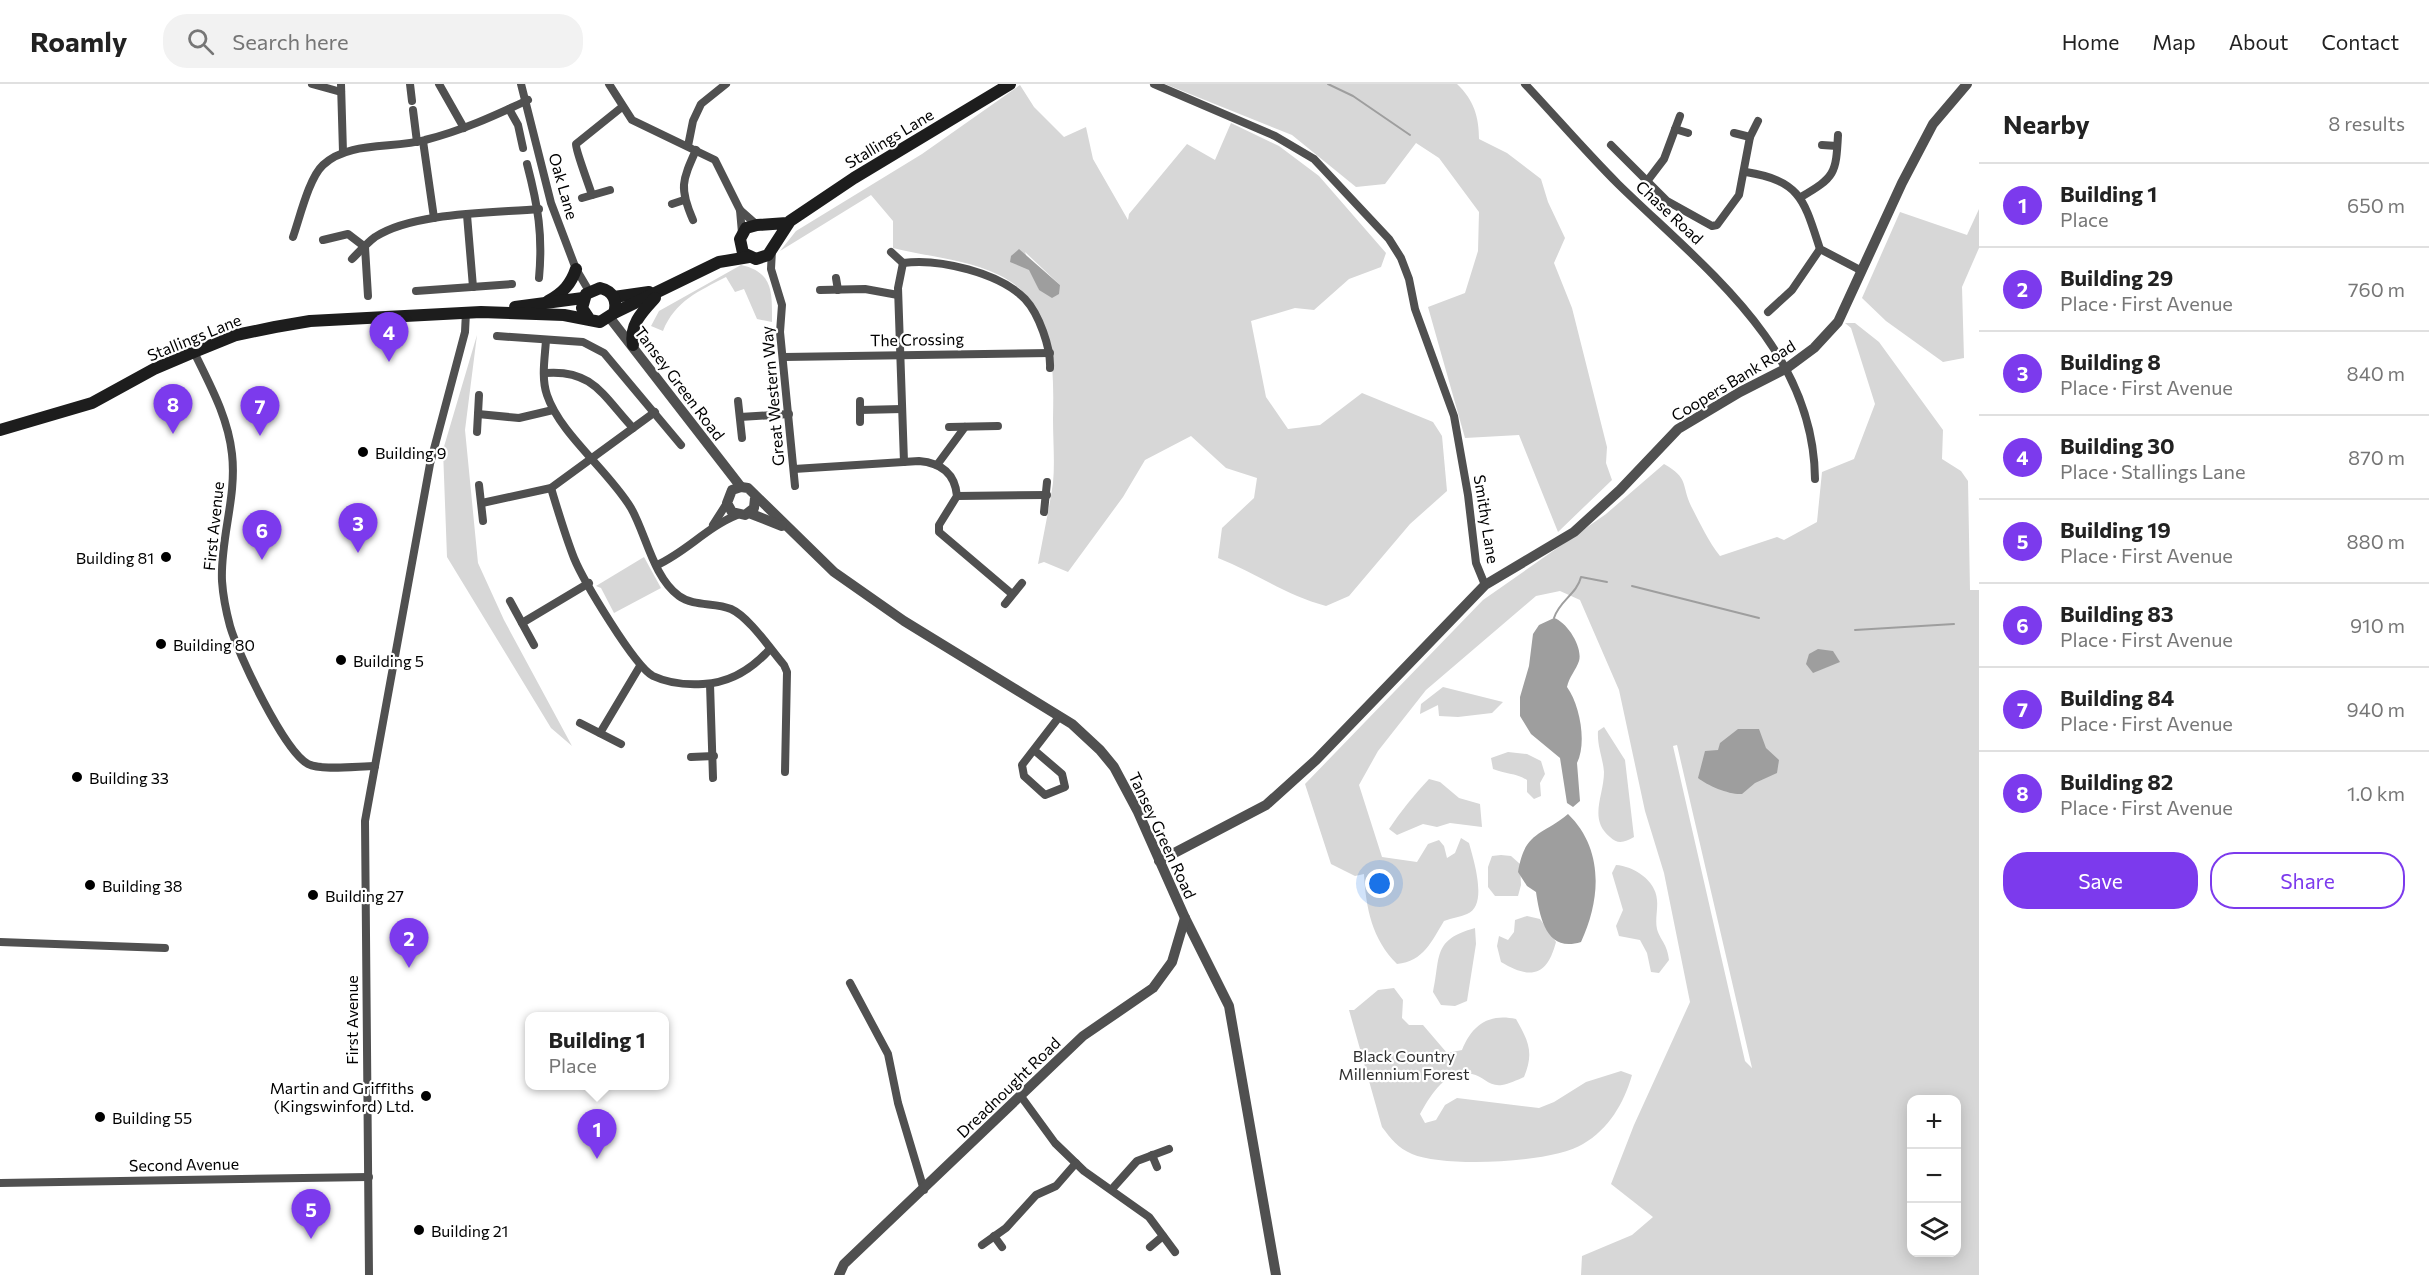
<!DOCTYPE html>
<html lang="en">
<head>
<meta charset="utf-8">
<style>
  body { margin:0; font-family:Commissioner,sans-serif; background:#f2f2f2; color:#222 }
  .controls { position:absolute; right:18px; bottom:18px; display:grid; overflow:hidden; border-radius:12px; box-shadow:0 3px 15px #0003 }
  .controls button { width:54px; height:54px; display:grid; place-items:center; padding:0; border:0; border-bottom:2px solid #e0e0e0; background:#fff; color:#222; font:30px sans-serif }
  .you { position:absolute; left:1380px; top:800px; width:21px; height:21px; margin:-15px; border:4px solid #fff; border-radius:50%; background:#1a73e8; box-shadow:0 0 0 9px #1a73e833 }
  .badge { display:grid; place-items:center; width:39px; height:39px; border-radius:50%; background:#7c3aed; color:#fff; font-size:20px; font-weight:700 }
  .pin { position:absolute; translate:-50% -50px; filter:drop-shadow(0 2px 3px #0008) }
  .pin::after { content:''; position:absolute; top:32px; width:21px; height:18px; background:inherit; clip-path:polygon(0 0,100% 0,50% 100%) }
  .popup { position:absolute; left:525px; top:928px; width:144px; height:78px; box-sizing:border-box; display:grid; place-content:center; border-radius:12px; background:#fff; filter:drop-shadow(0 2px 4px #0005); font-size:20px; white-space:nowrap; color:#767676 }
  .popup b { font-size:22px; color:#222 }
  .popup::after { content:''; position:absolute; left:50%; top:100%; margin-left:-12px; border:12px solid transparent; border-top-color:#fff }
  .list { margin:0; padding:0; list-style:none }
  h2 { display:flex; justify-content:space-between; align-items:center; height:78px; margin:0; padding:0 24px; font-size:26px }
  h2 small { font-size:20px; font-weight:400; color:#767676 }
  .list li { display:grid; grid-template-columns:39px 1fr auto; gap:18px; align-items:center; box-sizing:border-box; height:84px; padding:0 24px; border-top:2px solid #e0e0e0 }
  .list b { display:block; font-size:22px; white-space:nowrap }
  .list p { margin:0; font-size:20px; white-space:nowrap; color:#767676 }
  .list em { font-size:20px; font-style:normal; color:#767676 }
  .actions { display:flex; gap:12px; padding:18px 24px }
  .actions a { flex:1; padding:14px 0; border:2px solid #7c3aed; border-radius:24px; text-align:center; font-size:21px; color:#7c3aed }
  .actions .main { background:#7c3aed; color:#fff }
  .icon { flex:none; width:33px; height:33px; fill:none; stroke:currentColor; stroke-width:2; stroke-linecap:round; stroke-linejoin:round }
  .map { position:relative; flex:none; width:1979px; height:1191px; overflow:hidden }
  header { display:flex; align-items:center; gap:36px; box-sizing:border-box; height:84px; padding:0 30px; background:#fff; border-bottom:2px solid #e0e0e0 }
  header strong { font-size:28px }
  nav { display:flex; gap:33px; margin-inline-start:auto; font-size:21px }
  .search { width:420px; height:54px; background:#f2f2f2; display:flex; align-items:center; gap:15px; box-sizing:border-box; padding:0 21px; border-radius:24px; color:#767676; font-size:22px }
  main { display:flex }
  aside { flex:1; background:#fff }
  .map>svg:first-child { display:block }
</style>
</head>
<body>
<header>
<strong>Roamly</strong>
<div class="search"><svg class="icon" aria-label="search" viewBox="0 0 24 24"><circle cx="10" cy="10" r="6"/><path d="M15 15l6 6"/></svg>Search here</div>
<nav><a>Home</a><a>Map</a><a>About</a><a>Contact</a></nav>
</header>
<main>
<div class="map">
<svg width="1979" height="1191" viewBox="0 0 1979 1191">
  <rect width="100%" height="100%" fill="#fff"/>
  <!-- green -->
  <g fill="#d7d7d7" fill-rule="evenodd">
    <path d="M1165 0H1457C1474 16 1479 33 1479 55L1507 69 1541 95 1548 118 1565 154 1554 179 1572 224 1607 363 1606 379 1612 396 1558 448 1519 351 1465 354 1428 223 1465 209 1478 167 1479 128 1439 74 1416 59 1385 100 1356 103 1292 51Z"/>
    <path d="M1020 1 1034 23 1064 53 1086 43 1093 75 1128 136 1129 130 1187 60 1215 76 1231 39 1279 62 1319 92 1386 169 1381 183 1349 195 1314 226 1295 224 1251 237 1266 313 1288 345 1320 341 1362 309 1433 338 1442 352 1447 407 1410 440 1349 512 1326 522C1287 512 1256 489 1218 474L1222 444 1254 414 1257 394 1226 384 1191 352 1145 376 1123 413 1068 488 1044 478 1038 480C1043 453 1049 426 1053 399 1055 378 1053 356 1053 335 1054 282 1055 218 999 191 967 175 928 173 893 164V137L871 111 780 167 796 147 922 70ZM1025 168 1060 201 1039 206Z"/>
    <path d="M1979 125V164L1962 203 1964 274 1943 278 1886 237 1862 214 1900 128 1967 151Z"/>
    <path d="M741 181C774 188 772 210 772 238L757 235 744 205 735 208 726 193C699 207 675 217 663 247L651 242 659 227Z"/>
    <path d="M1845 239H1855L1879 258 1943 346 1942 375 1961 387 1968 397 1970 506H1979V1191H1581L1582 1172 1632 1151 1653 1133 1611 1100 1634 1041 1690 918 1664 789 1645 727 1619 606 1580 516 1560 507 1536 512 1426 606 1378 667 1359 701 1382 773 1417 778 1428 760 1439 756 1444 762 1447 774 1455 769 1461 754 1469 759C1473 774 1489 822 1467 830 1460 833 1452 834 1444 837 1431 858 1424 877 1397 880 1372 855 1366 825 1364 790L1355 792 1331 780 1305 700 1483 516 1606 430 1664 380C1689 394 1681 400 1691 422 1700 439 1708 457 1720 472L1777 453 1784 456 1817 438 1822 388 1854 375 1875 320 1851 244ZM1677 661 1752 984 1745 977 1673 662ZM1912 1016H1956V1168H1912Z"/>
    <path d="M477 251 465 346 478 479 504 536 572 662 551 644 447 473 443 366Z"/>
    <path d="M644 473 661 504 614 529 601 504 596 502Z"/>
    <path d="M1443 603 1503 618 1492 629 1458 633 1439 632 1438 621 1420 630 1421 620Z"/>
    <path d="M1604 643 1625 676 1634 753C1625 758 1618 761 1610 753 1588 735 1604 712 1604 688 1603 674 1597 662 1598 647Z"/>
    <path d="M1508 668 1527 670 1541 677 1545 690 1540 699 1541 712 1534 715 1527 708V696C1516 689 1505 690 1493 685L1491 674Z"/>
    <path d="M1429 695 1440 698 1459 714 1480 720 1482 743 1450 739 1437 743 1423 740 1397 751 1389 745C1401 727 1414 711 1429 695Z"/>
    <path d="M1501 771 1511 772 1520 780 1521 801 1518 812H1495L1488 803V783L1492 772Z"/>
    <path d="M1616 781C1633 782 1656 796 1657 816 1658 825 1655 835 1657 845 1660 856 1667 859 1669 876L1659 889 1651 888 1647 869 1640 856 1619 852 1616 842 1623 826 1612 789Z"/>
    <path d="M1527 832 1540 835 1556 858C1547 892 1531 896 1501 878L1497 862 1499 852 1508 856 1514 848 1515 836Z"/>
    <path d="M1475 844 1476 860 1467 917 1455 922 1441 921 1433 908C1441 872 1432 856 1475 844Z"/>
    <path d="M1394 904 1403 916 1402 934 1409 941H1423L1447 969 1462 966C1472 941 1489 929 1516 935 1529 958 1534 969 1524 993 1517 996 1509 1000 1502 1001 1489 1003 1483 992 1472 990 1446 984 1430 1012 1420 1030L1425 1039 1436 1036 1445 1021 1457 1014 1539 1024 1554 1018 1586 998 1621 987 1632 991C1624 1019 1609 1045 1583 1060 1553 1079 1445 1084 1412 1070 1398 1064 1391 1055 1382 1043L1349 926H1354L1378 906Z"/>
  </g>
  <!-- water -->
  <g fill="#9e9e9e">
    <path d="M1019 165 1060 201 1059 210 1052 214 1039 206 1029 186 1010 178 1011 172Z"/>
    <path d="M1554 534C1567 538 1583 563 1579 577 1576 586 1569 593 1567 603 1580 621 1587 659 1577 679L1580 717 1573 723 1567 719 1560 674 1531 650 1520 632V613L1529 582 1533 550 1539 541Z"/>
    <path d="M1818 565 1833 567 1840 578 1813 589 1806 580 1809 570Z"/>
    <path d="M1738 645H1759L1766 664 1779 676 1777 689 1755 699 1742 710C1730 711 1708 702 1698 694L1705 667 1718 666 1720 659Z"/>
    <path d="M1568 730C1604 765 1601 815 1581 858 1547 869 1540 835 1536 808L1527 802 1518 788C1525 747 1540 753 1568 730Z"/>
  </g>
  <g fill="none" stroke-linecap="round" stroke-linejoin="round">
    <!-- stream -->
    <g stroke="#9e9e9e" stroke-width="2">
      <path d="M1328 0 1353 12 1410 51"/>
      <path d="M1632 502 1759 534"/>
      <path d="M1554 534C1559 517 1577 510 1581 493L1607 498"/>
      <path d="M1855 546 1954 540"/>
    </g>
    <!-- minor -->
    <g stroke="#505050" stroke-width="8">
      <path d="M312 0 341 8"/>
      <path d="M341 0 343 68"/>
      <path d="M410 0 412 17"/>
      <path d="M439 0 464 44"/>
      <path d="M521 0 551 119 576 185 589 207"/>
      <path d="M609 0 632 36 715 76 740 126 757 141"/>
      <path d="M1154 0 1275 52 1314 75 1389 155 1401 174 1409 195 1415 225 1454 332 1468 411 1476 479 1485 501"/>
      <path d="M1525 0C1556 33 1586 68 1618 100 1704 184 1814 264 1815 395"/>
      <path d="M509 25 518 41 523 64"/>
      <path d="M413 26 417 58"/>
      <path d="M1675 45 1688 49"/>
      <path d="M1734 49 1750 53"/>
      <path d="M423 57 434 134"/>
      <path d="M1611 61 1667 117 1712 142 1717 141 1739 111 1750 53 1758 37"/>
      <path d="M1822 61 1837 62"/>
      <path d="M688 62 693 37 701 20 726 0"/>
      <path d="M527 80C538 122 543 151 539 194"/>
      <path d="M1746 88C1801 97 1804 116 1820 165L1862 187"/>
      <path d="M1648 96 1664 75 1680 32"/>
      <path d="M592 111C589 101 575 65 576 60L622 23"/>
      <path d="M1801 113C1835 93 1836 90 1838 51"/>
      <path d="M582 114 610 106"/>
      <path d="M672 120 684 116"/>
      <path d="M740 126 742 149"/>
      <path d="M467 131 473 203"/>
      <path d="M693 136C679 104 682 97 696 66"/>
      <path d="M293 153C300 133 309 94 323 81 348 57 393 65 425 56 461 47 494 32 528 16"/>
      <path d="M323 156 348 150 365 163 368 212"/>
      <path d="M772 166 771 185 782 221 780 248 795 402"/>
      <path d="M891 168 903 179"/>
      <path d="M352 175C359 168 367 159 375 153 413 128 493 129 539 125"/>
      <path d="M903 179C939 174 1000 189 1025 215 1039 230 1051 264 1050 284"/>
      <path d="M903 179 898 204 904 378"/>
      <path d="M836 194 838 206"/>
      <path d="M820 206 865 205 898 211"/>
      <path d="M416 207 512 200"/>
      <path d="M1768 228 1792 206 1820 165"/>
      <path d="M497 252 583 258 604 269 681 361"/>
      <path d="M546 256C545 273 541 294 547 311 560 350 609 387 631 424 646 450 653 493 679 512 694 523 715 518 731 525 749 533 771 566 784 581L787 588 785 688"/>
      <path d="M194 268C210 301 228 333 232 370 237 413 220 455 222 497 223 512 226 527 230 542 238 570 284 667 308 680 321 687 359 682 375 682"/>
      <path d="M784 273 1050 269"/>
      <path d="M545 289C593 285 603 312 633 344"/>
      <path d="M738 317 742 354"/>
      <path d="M860 317V338"/>
      <path d="M860 326 902 325"/>
      <path d="M478 330 519 334 553 326"/>
      <path d="M740 333 789 330"/>
      <path d="M949 343 998 342"/>
      <path d="M477 348 479 311"/>
      <path d="M937 381 965 343"/>
      <path d="M794 385 919 377C941 379 955 389 957 412L939 441V448L1012 510"/>
      <path d="M479 401 483 437"/>
      <path d="M551 404C558 427 565 451 574 474 583 496 635 583 653 592 668 599 687 601 703 600 730 599 753 584 770 565"/>
      <path d="M957 412 1047 411"/>
      <path d="M482 419 551 404 655 328"/>
      <path d="M1044 428 1047 398"/>
      <path d="M713 441 727 419"/>
      <path d="M657 481C686 468 707 443 737 431"/>
      <path d="M510 517 534 561"/>
      <path d="M1005 520 1022 499"/>
      <path d="M522 539 589 499"/>
      <path d="M710 600 713 694"/>
      <path d="M580 639 621 660"/>
      <path d="M600 649 640 582"/>
      <path d="M1034 666 1062 690 1065 703 1045 711 1024 692 1022 681 1059 633"/>
      <path d="M691 673 714 672"/>
      <path d="M0 858 165 864"/>
      <path d="M850 899 888 970 898 1019 924 1106"/>
      <path d="M1020 1011 1055 1059 1084 1087 1149 1133 1175 1168"/>
      <path d="M1152 1071 1157 1083"/>
      <path d="M0 1099 369 1093"/>
      <path d="M1112 1105 1137 1077 1169 1065"/>
      <path d="M994 1152 1002 1163"/>
      <path d="M982 1161 1006 1144 1036 1111 1056 1102 1076 1079"/>
      <path d="M1150 1163 1163 1152"/>
      <path d="M369 1191 365 737 430 380 465 248 466 228"/>
    </g>
    <!-- tertiary -->
    <g stroke="#505050" stroke-width="10">
      <path d="M610 234 741 403"/>
      <path d="M755 414 754 424 745 431 732 428 727 419 732 406 741 403 748 404 834 488 904 537 1072 640 1100 666 1114 683 1138 728 1185 834 1229 922 1276 1191"/>
      <path d="M749 429 782 442"/>
      <path d="M1159 777 1266 721 1316 676 1485 501 1574 448 1620 406 1678 345 1740 308 1787 284 1814 264 1838 238 1902 99 1933 40 1967 0"/>
      <path d="M839 1191 844 1180 1083 952 1153 904 1172 878 1185 834"/>
    </g>
    <!-- secondary -->
    <g stroke="#1d1d1d" stroke-width="12">
      <path d="M787 139 757 141 746 144 740 155 743 169 756 175 768 171 790 137 854 94 1010 0"/>
      <path d="M614 213 649 208"/>
      <path d="M548 217C563 209 571 200 576 185"/>
      <path d="M515 223 583 214"/>
      <path d="M614 229 719 178 749 173"/>
      <path d="M633 261C629 241 642 228 655 214"/>
      <path d="M0 346 92 319 154 285 194 268 236 251 275 243 310 237 481 228 564 231 600 238 614 229C618 217 613 207 600 204L586 210 582 224 590 236"/>
    </g>
  </g>
  <!-- markers -->
  <g fill="#000" stroke="#fff" stroke-width="2">
    <circle cx="363" cy="368" r="6"/>
    <circle cx="166" cy="473" r="6"/>
    <circle cx="161" cy="560" r="6"/>
    <circle cx="341" cy="576" r="6"/>
    <circle cx="77" cy="693" r="6"/>
    <circle cx="90" cy="801" r="6"/>
    <circle cx="313" cy="811" r="6"/>
    <circle cx="426" cy="1012" r="6"/>
    <circle cx="100" cy="1033" r="6"/>
    <circle cx="419" cy="1146" r="6"/>
  </g>
  <g text-anchor="middle" dominant-baseline="central" stroke-width="4.5" stroke-linejoin="round" paint-order="stroke">
    <!-- street labels -->
    <g font-size="16" fill="#000" stroke="#fff">
      <text transform="translate(889 54) rotate(-31)">Stallings Lane</text>
      <text transform="translate(564 102) rotate(74)">Oak Lane</text>
      <text transform="translate(1670 128) rotate(43)">Chase Road</text>
      <text transform="translate(194 253) rotate(-22)">Stallings Lane</text>
      <text transform="translate(917 255) rotate(-1)">The Crossing</text>
      <text transform="translate(1733 296) rotate(-31)">Coopers Bank Road</text>
      <text transform="translate(680 299) rotate(53)">Tansey Green Road</text>
      <text transform="translate(772 312) rotate(-95)">Great Western Way</text>
      <text transform="translate(1487 435) rotate(81)">Smithy Lane</text>
      <text transform="translate(213 442) rotate(-84)">First Avenue</text>
      <text transform="translate(1163 751) rotate(65)">Tansey Green Road</text>
      <text transform="translate(351 936) rotate(-90)">First Avenue</text>
      <text transform="translate(1008 1003) rotate(-44)">Dreadnought Road</text>
      <text transform="translate(184 1080) rotate(-1)">Second Avenue</text>
    </g>
    <!-- poi labels -->
    <g font-size="16" fill="#000" stroke="#fff" text-anchor="start">
      <text x="375" y="368">Building 9</text>
      <text x="154" y="473" text-anchor="end">Building 81</text>
      <text x="173" y="560">Building 80</text>
      <text x="353" y="576">Building 5</text>
      <text x="89" y="693">Building 33</text>
      <text x="102" y="801">Building 38</text>
      <text x="325" y="811">Building 27</text>
      <text x="414" y="1003" text-anchor="end">Martin and Griffiths<tspan x="414" dy="18">(Kingswinford) Ltd.</tspan></text>
      <text x="112" y="1033">Building 55</text>
      <text x="431" y="1146">Building 21</text>
    </g>
    <!-- park labels -->
    <g font-size="16" fill="#2e2e2e" stroke="#fff">
      <text x="1404" y="971">Black Country<tspan x="1404" dy="18">Millennium Forest</tspan></text>
    </g>
  </g>
</svg>
<div class="controls">
<button>+</button>
<button>−</button>
<button><svg class="icon" aria-label="layers" viewBox="0 0 24 24"><path d="M12 4l9 5-9 5-9-5zM3 14l9 5 9-5"/></svg></button>
</div>
<div class="you"></div>
<div class="pin badge" style="left:597px;top:1075px">1</div>
<div class="popup"><b>Building 1</b>Place</div>
<div class="pin badge" style="left:409px;top:884px">2</div>
<div class="pin badge" style="left:358px;top:469px">3</div>
<div class="pin badge" style="left:389px;top:278px">4</div>
<div class="pin badge" style="left:311px;top:1155px">5</div>
<div class="pin badge" style="left:262px;top:476px">6</div>
<div class="pin badge" style="left:260px;top:352px">7</div>
<div class="pin badge" style="left:173px;top:350px">8</div>
</div>
<aside>
<h2>Nearby<small>8 results</small></h2>
<ul class="list">
<li><span class="badge">1</span><div><b>Building 1</b><p>Place</p></div><em>650 m</em></li>
<li><span class="badge">2</span><div><b>Building 29</b><p>Place · First Avenue</p></div><em>760 m</em></li>
<li><span class="badge">3</span><div><b>Building 8</b><p>Place · First Avenue</p></div><em>840 m</em></li>
<li><span class="badge">4</span><div><b>Building 30</b><p>Place · Stallings Lane</p></div><em>870 m</em></li>
<li><span class="badge">5</span><div><b>Building 19</b><p>Place · First Avenue</p></div><em>880 m</em></li>
<li><span class="badge">6</span><div><b>Building 83</b><p>Place · First Avenue</p></div><em>910 m</em></li>
<li><span class="badge">7</span><div><b>Building 84</b><p>Place · First Avenue</p></div><em>940 m</em></li>
<li><span class="badge">8</span><div><b>Building 82</b><p>Place · First Avenue</p></div><em>1.0 km</em></li>
</ul>
<div class="actions"><a class="main">Save</a><a>Share</a></div>
</aside>
</main>
</body>
</html>
